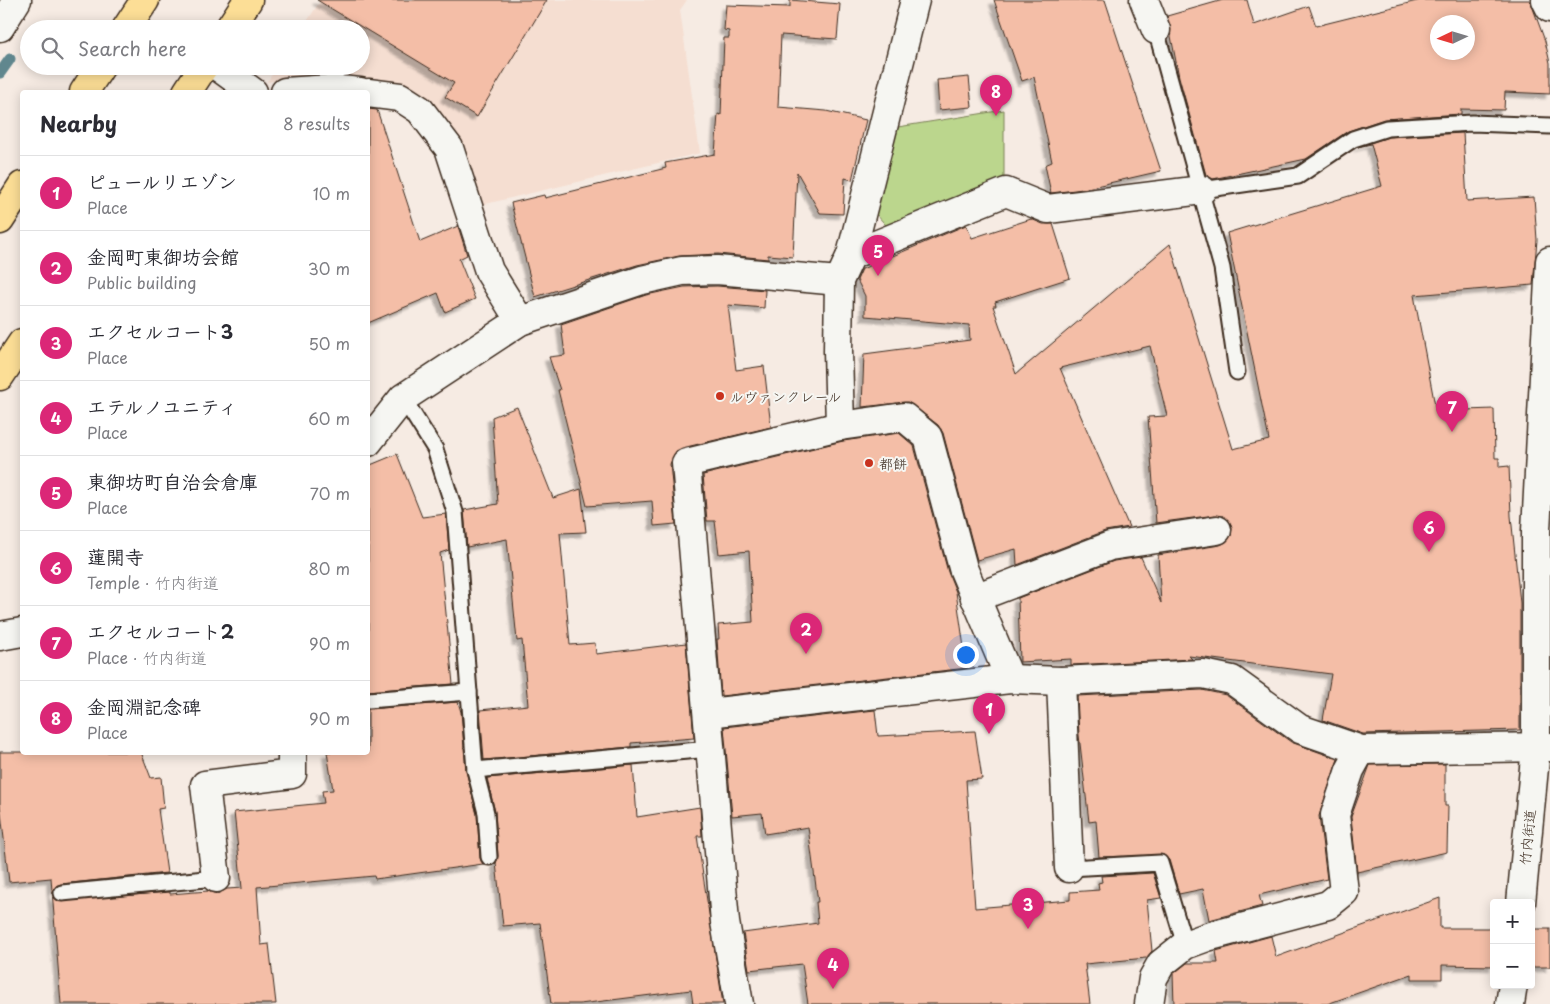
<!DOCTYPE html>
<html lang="en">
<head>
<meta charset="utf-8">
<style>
  body { margin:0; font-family:"Playpen Sans","Klee One",sans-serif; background:#f7f7f7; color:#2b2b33 }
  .controls { position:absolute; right:15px; bottom:15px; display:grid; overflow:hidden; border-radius:5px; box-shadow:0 2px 12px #0003 }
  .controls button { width:45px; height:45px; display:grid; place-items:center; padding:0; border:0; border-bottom:1px solid #e1e1e2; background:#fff; color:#2b2b33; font:25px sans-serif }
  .compass { position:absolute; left:1430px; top:15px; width:45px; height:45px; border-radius:50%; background:#fff; box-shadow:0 2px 12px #0003; rotate:266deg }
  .you { position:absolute; left:965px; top:654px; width:18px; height:18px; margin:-12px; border:4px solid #fff; border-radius:50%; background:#1a73e8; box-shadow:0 0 0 8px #1a73e833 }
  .badge { display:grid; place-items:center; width:32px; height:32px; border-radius:50%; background:#db2777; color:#fff; font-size:16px; font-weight:700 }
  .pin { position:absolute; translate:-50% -41px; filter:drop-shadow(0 1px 2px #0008) }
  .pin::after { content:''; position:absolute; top:26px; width:18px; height:15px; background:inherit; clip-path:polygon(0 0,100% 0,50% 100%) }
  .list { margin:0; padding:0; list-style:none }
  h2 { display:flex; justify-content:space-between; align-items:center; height:65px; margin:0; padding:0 20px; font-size:21px }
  h2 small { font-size:16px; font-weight:400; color:#7c7c81 }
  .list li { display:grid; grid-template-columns:32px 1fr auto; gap:15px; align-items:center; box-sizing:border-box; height:75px; padding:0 20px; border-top:1px solid #e1e1e2 }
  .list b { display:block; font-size:19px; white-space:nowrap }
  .list p { margin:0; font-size:16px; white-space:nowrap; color:#7c7c81 }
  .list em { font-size:16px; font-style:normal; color:#7c7c81 }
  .icon { flex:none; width:28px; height:28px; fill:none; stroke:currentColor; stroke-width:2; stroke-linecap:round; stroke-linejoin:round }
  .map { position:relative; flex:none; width:1550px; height:1004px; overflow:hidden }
  .search { position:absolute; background:#fff; box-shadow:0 2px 12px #0003; left:20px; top:20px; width:350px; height:55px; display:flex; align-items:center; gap:12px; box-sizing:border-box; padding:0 18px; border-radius:28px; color:#7c7c81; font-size:19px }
  .panel { position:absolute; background:#fff; box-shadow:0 2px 12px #0003; left:20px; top:90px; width:350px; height:665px; border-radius:5px }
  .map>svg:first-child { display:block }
</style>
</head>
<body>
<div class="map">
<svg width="1550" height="1004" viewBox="0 0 1550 1004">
  <defs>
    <filter id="shadow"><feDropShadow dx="-4.5" dy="4.5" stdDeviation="1" flood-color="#0004"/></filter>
  </defs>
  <rect width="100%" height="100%" fill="#f6ebe3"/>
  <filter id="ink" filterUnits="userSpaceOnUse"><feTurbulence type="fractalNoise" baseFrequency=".02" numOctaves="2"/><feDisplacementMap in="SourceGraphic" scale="10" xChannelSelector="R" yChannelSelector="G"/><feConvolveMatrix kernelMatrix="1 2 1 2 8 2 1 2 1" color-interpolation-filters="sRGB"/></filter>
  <g filter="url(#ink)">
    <!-- built -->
    <path fill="#f5ded1" d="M321 0H687L680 10 700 153 477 206 430 104 406 85 323 73 267 82 278 66H361V29H302Z"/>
    <!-- green -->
    <path fill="#bbd68d" stroke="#7b8056" d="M1004 110V184L891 231 876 214 898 127Z"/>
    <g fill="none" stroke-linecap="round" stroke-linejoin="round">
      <!-- stream -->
      <path stroke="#61878e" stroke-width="11" d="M0 73 10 59"/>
    </g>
    <!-- building -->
    <g fill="#f4bea7" stroke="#3b2a1e" fill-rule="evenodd" filter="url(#shadow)">
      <path d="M317 0H547L477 117 445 97 454 83Z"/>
      <path d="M790 0 840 4 837 39 781 35 778 107 826 111 866 120 852 180 845 178 843 214 820 213 797 172 793 257 768 255V259L718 254 679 256 637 265 535 297 511 203 544 195 545 198 666 168 665 163 715 154 718 114 721 115 724 38H729V31L724 30 726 5 790 7Z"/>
      <path d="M994 0H1105L1161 171 1083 189 1051 193 1045 165 1052 162 1034 77 1022 81Z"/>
      <path d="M1223 0H1247L1254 25 1309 6 1316 26 1421 0H1530L1545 41 1550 63V94L1505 92 1504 110 1461 109V114L1384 119 1348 131 1306 159 1213 179 1206 175 1179 77 1167 16ZM1438 22H1468V52H1438Z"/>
      <path d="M969 77 972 107 939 110 937 80Z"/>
      <path d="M368 109 377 110 420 242 458 226 467 255 459 259 475 299 445 312 438 293 368 323Z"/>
      <path d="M1463 133 1467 201 1534 197 1537 240 1533 285 1414 295 1436 411 1494 409 1495 458H1499V467L1509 466 1511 516 1520 603V730L1363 734 1323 720 1331 674 1189 656 1192 659 1071 665V659L1020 662 1018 598 1114 561 1141 557 1161 603 1158 555 1220 545 1226 542 1231 536 1232 527 1229 521 1223 516 1215 515 1156 523 1148 417 1167 416 1150 346 1060 368 1129 527 1105 531 1017 565 1016 549 977 560 943 433 938 425 908 402 862 407 864 354 970 340 969 325 865 316V296L857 280 862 269 966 225 972 238 1031 219 1043 224H1053L1070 278 995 302 996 306H993L1016 374 1170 244 1233 449 1269 440 1227 233 1382 186 1371 144 1358 147 1389 137Z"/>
      <path d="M717 286 765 290 764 308 728 305 736 370 764 366 771 427 682 448 676 451 670 464 676 524 654 526 652 501 587 506 558 390H560L549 357 565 355 561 324 646 295 684 287Z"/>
      <path d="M517 407 553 498 581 489 586 532 560 533 570 645 595 643 596 654 686 643 694 738 631 743V747L484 760 480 710 528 705 522 640 517 641 507 539 467 547 464 510 498 504 492 417Z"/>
      <path d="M899 433 914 446 948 572 956 592 967 668 721 696 717 639H719L718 625 753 622 749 551 719 554 715 521H707L703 475 843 441Z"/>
      <path d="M397 454 422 517 446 514 449 550 440 553 453 684 368 691V466Z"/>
      <path d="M1202 690 1226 695 1291 742 1338 759 1319 816 1327 879 1259 895 1262 906 1209 920 1203 889 1179 894 1169 860 1164 855 1099 857 1096 821 1089 822 1079 735 1077 696Z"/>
      <path d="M458 702 461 712 466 771 477 814 480 858 483 864 375 879 374 876 257 887 261 945 269 944 276 1004H61L51 878 9 882 0 804V752H141L151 778 161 777 164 808 158 809 167 873 61 884 56 886 53 893 58 901 170 892V894L208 891 217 894 227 889 242 888 234 812 324 803 322 791 333 790 327 752H368V709Z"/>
      <path d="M875 710 878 736 975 731 982 779 966 780 975 908 1070 900V892L1099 890 1098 883 1102 882 1101 876 1153 873 1161 898 1147 900 1152 951 1146 958 1085 964 1090 1004H808L802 964 749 970 743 933 818 923 816 902H818L808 827 765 834 762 813 732 816 724 727Z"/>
      <path d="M1445 764V806H1448L1447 852 1357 872 1351 817 1370 765Z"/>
      <path d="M633 765 637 817 700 807 702 836H697L723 1004H693L691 990 580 1004H551L540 923 503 926 496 863 498 856 495 812 487 778Z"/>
      <path d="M1440 898V928H1494V966L1442 965V979H1412V974L1327 1004H1174L1173 974 1187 963H1218L1216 951 1271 936 1276 957Z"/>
      <rect x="1531" y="929" width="19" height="38"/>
    </g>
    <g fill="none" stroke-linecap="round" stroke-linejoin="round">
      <defs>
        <g id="service">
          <path d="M1156 30 1222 268 1237 372"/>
          <path d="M1202 190 1298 176 1353 139 1387 128 1472 123 1550 126"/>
          <path d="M403 398 435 449 455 512 475 770 486 813 489 857"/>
          <path d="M368 700 469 692"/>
          <path d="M475 770 710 749"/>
          <path d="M1069 868 1160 863 1185 945"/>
          <path d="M62 893 216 878"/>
        </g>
        <g id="minor">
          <path d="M1144 0 1156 30"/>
          <path d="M1546 0 1550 8"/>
          <path d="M0 27 17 0"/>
          <path d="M217 66 253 92"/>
          <path d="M285 92 330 89 360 92"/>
          <path d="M368 93 400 97 420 110 449 148 489 271 520 321"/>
          <path d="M851 255 1006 192 1048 209 1202 190"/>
          <path d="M840 426 838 351 839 281 851 255 915 0"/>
          <path d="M368 442 403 398 520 321 642 280 682 271 717 270 839 281"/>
          <path d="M975 598 1110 546 1217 530"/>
          <path d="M0 636 22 632"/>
          <path d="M1061 681 1069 868"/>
          <path d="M708 713 1010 679 1061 681 1203 674 1232 680 1300 729 1361 750 1550 747"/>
          <path d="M216 878 205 785 292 774V752"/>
          <path d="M1521 903 1536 747V531L1550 261"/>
          <path d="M739 1004 725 922 686 463 840 426 904 417 928 437 963 568 1010 679"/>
          <path d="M1149 1004 1153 978 1161 964 1185 945 1207 937 1328 905 1344 892 1335 815 1350 770 1361 750"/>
          <path d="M1510 1004 1513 985"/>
        </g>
        <g id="primary">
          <path d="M126 29 145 0"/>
          <path d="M229 29 248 0"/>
          <path d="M84 92 101 66"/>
          <path d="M187 92 204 66"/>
          <path d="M0 220 22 186"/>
          <path d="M0 376 22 343"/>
        </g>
      </defs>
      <!-- service casing -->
      <use href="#service" stroke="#3b2a1e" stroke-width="19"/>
      <!-- minor casing -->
      <use href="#minor" stroke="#3b2a1e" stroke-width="31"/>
      <!-- primary casing -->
      <use href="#primary" stroke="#3b2a1e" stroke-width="31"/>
      <!-- service -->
      <use href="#service" stroke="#f6f6f2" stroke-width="15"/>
      <!-- minor -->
      <use href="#minor" stroke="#f6f6f2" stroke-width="28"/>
      <!-- primary -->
      <use href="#primary" stroke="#fcde96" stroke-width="28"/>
    </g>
  </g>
  <!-- markers -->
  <g fill="#c8321e" stroke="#f6f6f2" stroke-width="2">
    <circle cx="720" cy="396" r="5"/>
    <circle cx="869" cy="463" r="5"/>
  </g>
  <g text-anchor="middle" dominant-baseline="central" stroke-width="4" stroke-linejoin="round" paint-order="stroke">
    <!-- poi labels -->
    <g font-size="14" fill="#3b2a1e" stroke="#f6f6f2" text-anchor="start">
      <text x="730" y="396">ルヴァンクレール</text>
      <text x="879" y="463">都餅</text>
    </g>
    <!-- street labels -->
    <g font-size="14" fill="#3b2a1e" stroke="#f6f6f2">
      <text transform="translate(1527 837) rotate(-84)">竹内街道</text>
    </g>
  </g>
</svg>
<div class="controls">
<button>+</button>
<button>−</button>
</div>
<svg class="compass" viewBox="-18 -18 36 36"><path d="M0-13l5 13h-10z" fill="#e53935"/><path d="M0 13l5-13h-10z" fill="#7c7c81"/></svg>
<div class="you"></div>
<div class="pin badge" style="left:989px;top:734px">1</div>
<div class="pin badge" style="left:806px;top:654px">2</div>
<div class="pin badge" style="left:1028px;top:929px">3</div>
<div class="pin badge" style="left:833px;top:989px">4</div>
<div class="pin badge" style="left:878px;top:276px">5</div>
<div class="pin badge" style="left:1429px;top:552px">6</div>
<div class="pin badge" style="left:1452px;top:432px">7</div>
<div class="pin badge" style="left:996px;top:116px">8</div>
<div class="search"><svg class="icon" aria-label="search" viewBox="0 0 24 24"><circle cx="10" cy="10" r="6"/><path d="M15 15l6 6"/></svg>Search here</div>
<section class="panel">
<h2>Nearby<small>8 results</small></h2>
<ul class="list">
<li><span class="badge">1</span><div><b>ピュールリエゾン</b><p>Place</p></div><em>10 m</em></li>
<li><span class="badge">2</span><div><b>金岡町東御坊会館</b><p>Public building</p></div><em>30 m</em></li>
<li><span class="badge">3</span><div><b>エクセルコート3</b><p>Place</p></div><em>50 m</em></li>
<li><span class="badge">4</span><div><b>エテルノユニティ</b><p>Place</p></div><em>60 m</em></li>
<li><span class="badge">5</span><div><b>東御坊町自治会倉庫</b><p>Place</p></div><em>70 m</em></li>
<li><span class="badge">6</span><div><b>蓮開寺</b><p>Temple · 竹内街道</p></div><em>80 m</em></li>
<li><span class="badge">7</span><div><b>エクセルコート2</b><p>Place · 竹内街道</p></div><em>90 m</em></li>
<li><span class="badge">8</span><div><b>金岡淵記念碑</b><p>Place</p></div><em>90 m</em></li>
</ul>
</section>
</div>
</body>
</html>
